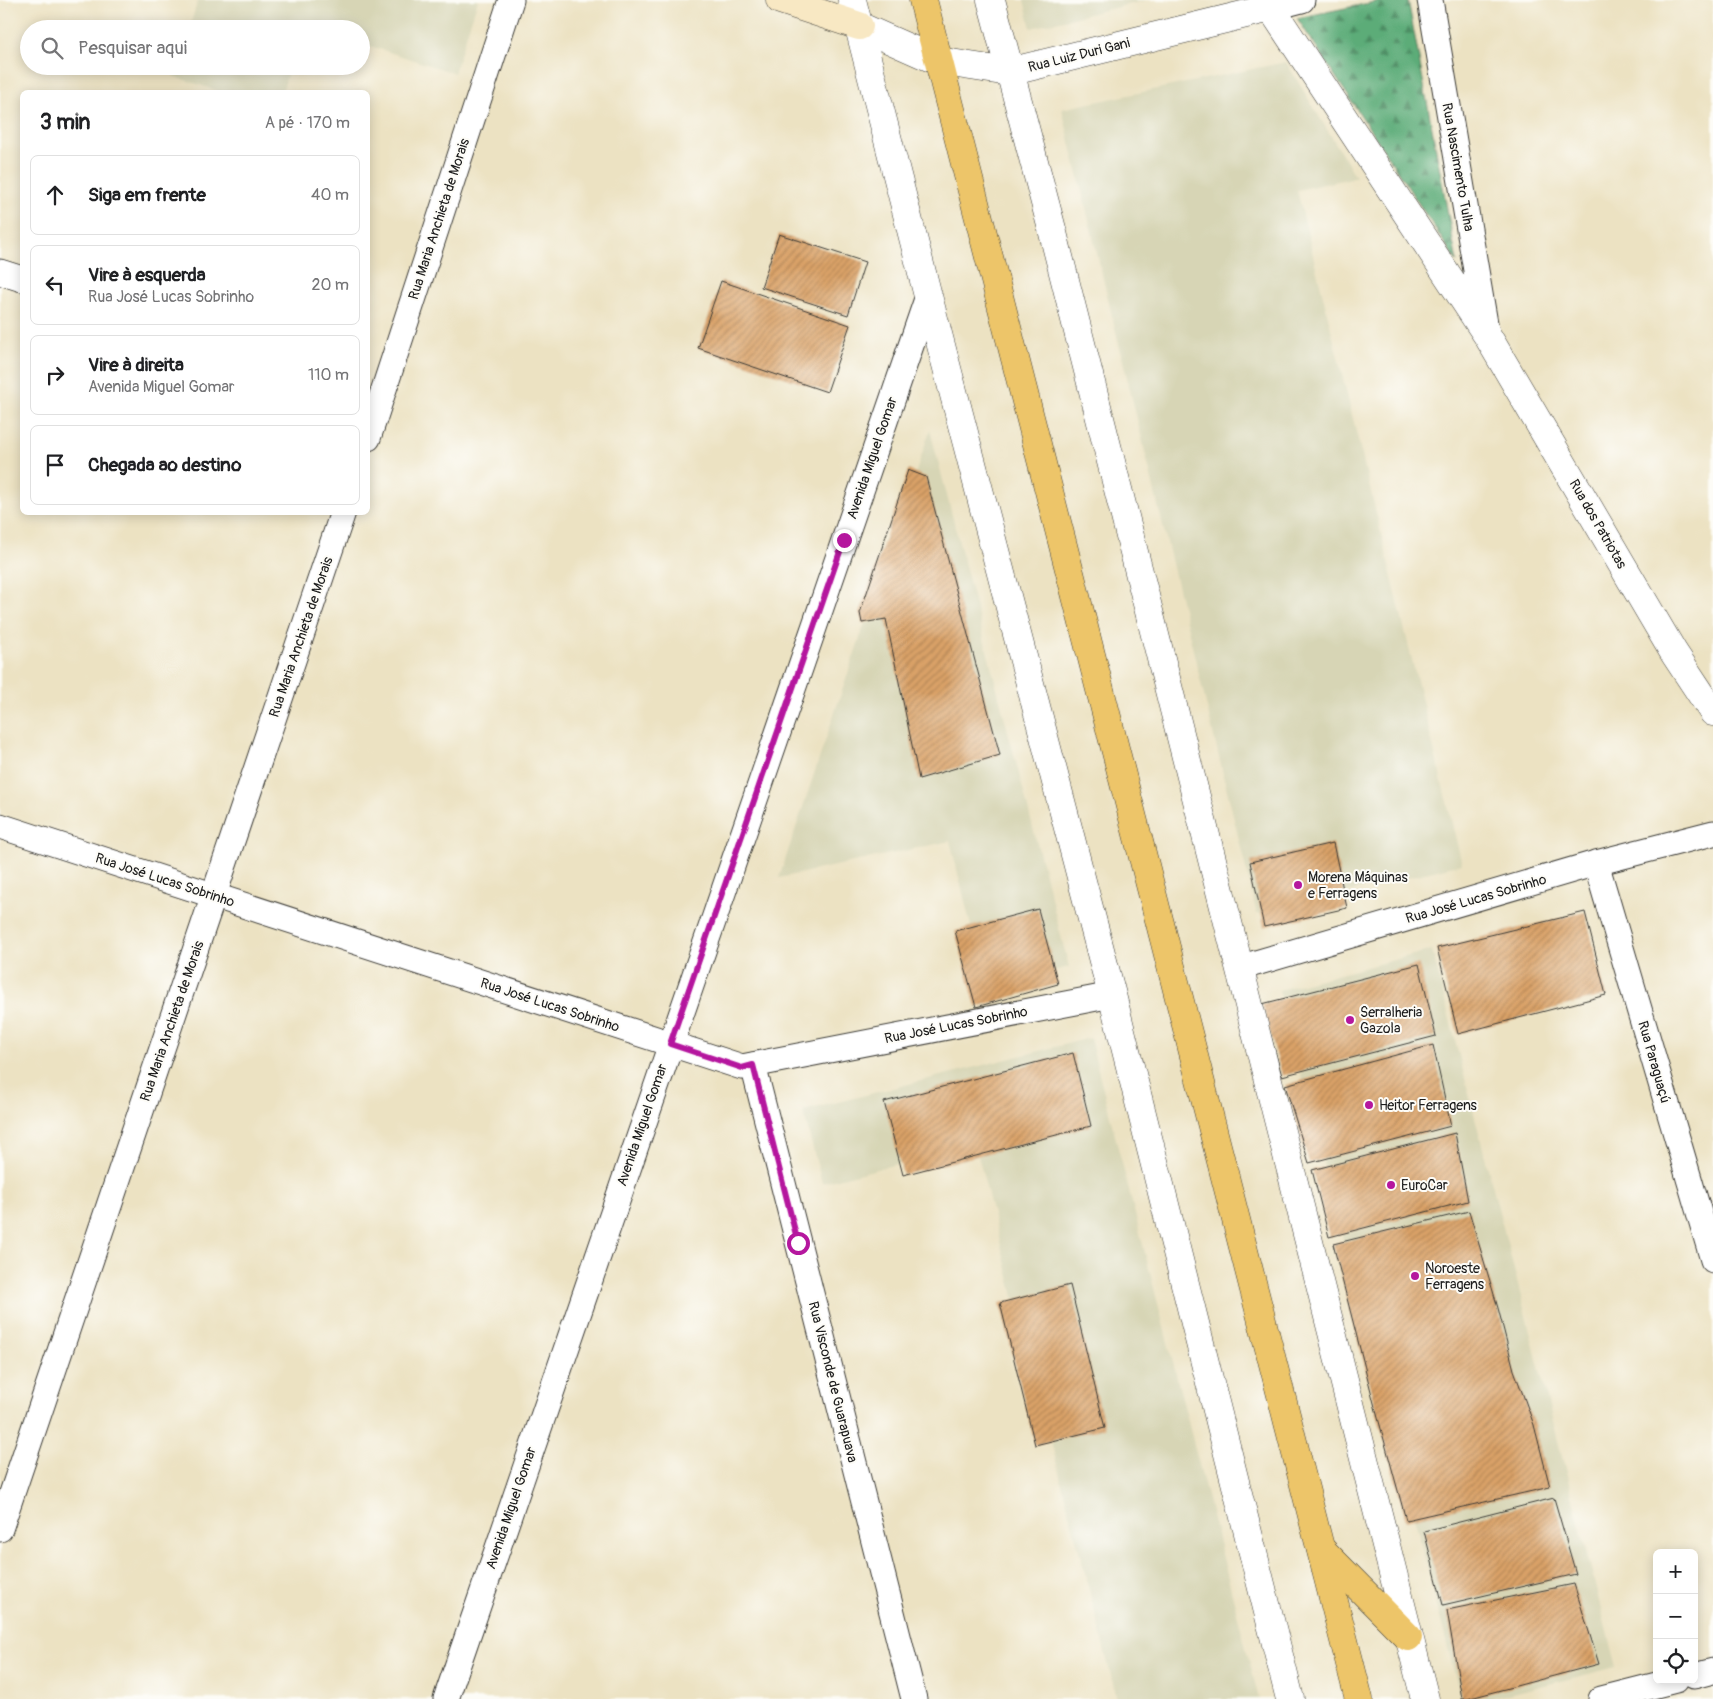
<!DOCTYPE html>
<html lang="pt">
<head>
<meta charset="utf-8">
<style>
  body { margin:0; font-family:Pangolin,sans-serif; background:#f6f6f6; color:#202124 }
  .controls { position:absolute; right:15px; bottom:15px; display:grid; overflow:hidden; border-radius:8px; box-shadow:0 2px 12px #0003 }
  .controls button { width:45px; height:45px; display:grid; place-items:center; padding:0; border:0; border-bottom:1px solid #e0e0e0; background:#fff; color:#202124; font:25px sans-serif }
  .stop { position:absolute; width:15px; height:15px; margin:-11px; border:4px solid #b5179e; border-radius:50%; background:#fff }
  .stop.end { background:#b5179e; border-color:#fff; box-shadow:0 1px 5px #0008 }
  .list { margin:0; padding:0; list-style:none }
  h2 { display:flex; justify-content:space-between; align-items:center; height:65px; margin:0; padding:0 20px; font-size:21px }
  h2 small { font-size:16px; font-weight:400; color:#757577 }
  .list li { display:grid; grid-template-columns:32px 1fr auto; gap:15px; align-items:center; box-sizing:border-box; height:80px; margin:0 10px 10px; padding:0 10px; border:1px solid #e0e0e0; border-radius:8px }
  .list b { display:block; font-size:19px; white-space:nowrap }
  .list p { margin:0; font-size:16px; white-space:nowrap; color:#757577 }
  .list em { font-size:16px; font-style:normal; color:#757577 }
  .icon { flex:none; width:28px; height:28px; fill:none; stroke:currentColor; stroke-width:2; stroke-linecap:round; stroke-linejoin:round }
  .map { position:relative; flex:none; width:1713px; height:1699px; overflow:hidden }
  .search { position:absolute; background:#fff; box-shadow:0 2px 12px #0003; left:20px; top:20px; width:350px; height:55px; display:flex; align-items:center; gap:12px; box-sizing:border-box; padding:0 18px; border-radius:28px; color:#757577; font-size:19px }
  .panel { position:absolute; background:#fff; box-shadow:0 2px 12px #0003; left:20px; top:90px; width:350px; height:425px; border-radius:8px }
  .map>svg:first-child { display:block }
</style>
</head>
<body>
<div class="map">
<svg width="1713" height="1699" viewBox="0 0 1713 1699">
  <defs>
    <pattern id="forest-firs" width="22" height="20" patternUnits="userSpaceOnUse" patternTransform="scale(1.25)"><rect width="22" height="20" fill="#5cac78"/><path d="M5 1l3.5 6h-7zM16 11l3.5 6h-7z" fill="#4b8b62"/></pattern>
    <pattern id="building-hatch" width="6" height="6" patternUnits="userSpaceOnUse" patternTransform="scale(1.25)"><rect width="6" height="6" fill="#daa268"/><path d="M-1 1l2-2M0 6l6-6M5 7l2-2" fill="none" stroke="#b08355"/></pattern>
  </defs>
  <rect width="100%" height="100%" fill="#fdfcf7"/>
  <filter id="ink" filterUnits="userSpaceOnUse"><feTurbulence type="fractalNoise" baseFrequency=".02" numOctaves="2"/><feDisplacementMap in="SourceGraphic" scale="10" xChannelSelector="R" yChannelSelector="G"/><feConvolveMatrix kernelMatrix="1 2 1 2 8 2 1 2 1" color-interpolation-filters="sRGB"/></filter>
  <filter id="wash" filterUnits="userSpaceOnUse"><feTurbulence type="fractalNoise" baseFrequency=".0096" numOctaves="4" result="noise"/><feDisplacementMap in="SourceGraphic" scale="20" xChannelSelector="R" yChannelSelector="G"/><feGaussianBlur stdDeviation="1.12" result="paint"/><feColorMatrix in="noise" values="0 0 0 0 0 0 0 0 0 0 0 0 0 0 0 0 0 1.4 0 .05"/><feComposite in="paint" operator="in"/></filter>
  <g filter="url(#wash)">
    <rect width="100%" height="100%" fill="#ece2c2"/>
    <!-- built -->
    <g fill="#d7d5b5">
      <path d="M198 0H478L454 73 361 43V29H320L305 24 303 29H189Z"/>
      <path d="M1024 0H1147L1031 28Z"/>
      <path d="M1286 62 1356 177 1297 190 1462 864 1257 914 1062 109Z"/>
      <path d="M176 66H290L282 92H221L173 76Z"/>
      <path d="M930 430 1069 967 986 987 950 841 779 878Z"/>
      <path d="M1432 950 1616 1667 1489 1699H1461L1279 990Z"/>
      <path d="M1090 1038 1259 1699H1117L975 1144 822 1183 803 1111Z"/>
    </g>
    <!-- forest -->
    <path fill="url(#forest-firs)" stroke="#3c644a" d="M1384 0H1408L1457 262 1297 18Z"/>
    <g id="blocks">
      <!-- building -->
      <g fill="url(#building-hatch)">
        <path d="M779 234 865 262 848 315 761 287Z"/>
        <path d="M721 281 850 325 827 392 698 348Z"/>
        <path d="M908 470 926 477 1000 755 919 779 886 619 862 623 860 613Z"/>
        <path d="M1333 843 1347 908 1264 927 1250 862Z"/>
        <path d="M1038 909 1058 984 976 1007 955 931Z"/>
        <path d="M1585 912 1606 995 1458 1034 1437 948Z"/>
        <path d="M1419 964 1436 1036 1282 1076 1262 1004Z"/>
        <path d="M1433 1045 1451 1126 1309 1163 1285 1085Z"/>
        <path d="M1073 1053 1091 1126 903 1175 884 1102Z"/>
        <path d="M1455 1133 1468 1201 1329 1237 1312 1170Z"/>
        <path d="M1469 1211 1498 1308 1514 1370 1534 1425 1550 1487 1406 1520 1375 1407 1333 1244Z"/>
        <path d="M1070 1285 1105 1428 1035 1445 1000 1303Z"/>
        <path d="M1554 1498 1576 1574 1443 1605 1424 1531Z"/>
        <path d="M1574 1584 1599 1664 1467 1699H1462L1447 1610Z"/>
      </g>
    </g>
  </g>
  <g filter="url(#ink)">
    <use href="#blocks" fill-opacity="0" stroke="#3b3a35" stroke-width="1"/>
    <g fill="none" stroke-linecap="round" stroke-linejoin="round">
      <defs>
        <g id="minor">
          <path d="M1430 0 1487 335"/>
          <path d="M1271 8 1302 0"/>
          <path d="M0 272 22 279"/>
          <path d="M368 438 511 0"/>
          <path d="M0 826 742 1067 1112 995"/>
          <path d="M1596 863 1713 1260"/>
          <path d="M1239 968 1596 863 1713 833"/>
          <path d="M753 1065 914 1699"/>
          <path d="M0 1529 343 512"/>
          <path d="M1694 1676 1713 1671"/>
          <path d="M446 1699 928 296"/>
          <path d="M1601 1699 1676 1680"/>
        </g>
        <g id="tertiary">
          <path d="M852 0 928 296 1112 995 1290 1699"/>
          <path d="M991 0 1052 229 1425 1699"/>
          <path d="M859 26 938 61 1009 72 1271 8 1487 335 1674 653 1713 712"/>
        </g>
        <path id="secondary" d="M780 0 859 26"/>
        <g id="primary">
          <path d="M923 0 1359 1699"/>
          <path d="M1321 1549 1408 1637"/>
        </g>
      </defs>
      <!-- minor casing -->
      <use href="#minor" stroke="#3b3a35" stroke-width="27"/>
      <!-- tertiary casing -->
      <use href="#tertiary" stroke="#3b3a35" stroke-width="29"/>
      <!-- secondary casing -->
      <use href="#secondary" stroke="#3b3a35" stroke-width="29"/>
      <!-- primary casing -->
      <use href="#primary" stroke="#3b3a35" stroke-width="29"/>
      <!-- minor -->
      <use href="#minor" stroke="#fff" stroke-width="25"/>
      <!-- tertiary -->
      <use href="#tertiary" stroke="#fff" stroke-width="28"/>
      <!-- secondary -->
      <use href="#secondary" stroke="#f8e8c3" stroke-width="28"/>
      <!-- primary -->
      <use href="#primary" stroke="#edc569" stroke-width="28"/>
    </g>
  </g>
  <g fill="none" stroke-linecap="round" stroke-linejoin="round" filter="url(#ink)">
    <!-- route -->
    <path stroke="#b5179e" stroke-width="6" d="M798 1243 753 1065 742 1068 670 1044 844 540"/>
  </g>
  <!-- markers -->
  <g fill="#b5179e" stroke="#fdfcf7" stroke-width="2">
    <circle cx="1298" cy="885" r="5"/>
    <circle cx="1350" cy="1020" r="5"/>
    <circle cx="1369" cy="1105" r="5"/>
    <circle cx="1391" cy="1185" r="5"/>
    <circle cx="1415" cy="1276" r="5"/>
  </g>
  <g text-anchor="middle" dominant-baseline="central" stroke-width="4" stroke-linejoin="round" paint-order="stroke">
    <!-- street labels -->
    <g font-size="14" fill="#1c1c1c" stroke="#fdfcf7">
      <text transform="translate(1079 55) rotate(-14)">Rua Luiz Duri Gani</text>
      <text transform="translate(1458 167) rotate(80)">Rua Nascimento Tulha</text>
      <text transform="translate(439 219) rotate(-72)">Rua Maria Anchieta de Morais</text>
      <text transform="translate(872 458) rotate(-71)">Avenida Miguel Gomar</text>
      <text transform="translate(1598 524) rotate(60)">Rua dos Patriotas</text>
      <text transform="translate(301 637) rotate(-71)">Rua Maria Anchieta de Morais</text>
      <text transform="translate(165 880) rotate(18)">Rua José Lucas Sobrinho</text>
      <text transform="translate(1476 899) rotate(-16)">Rua José Lucas Sobrinho</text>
      <text transform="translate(550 1005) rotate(18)">Rua José Lucas Sobrinho</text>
      <text transform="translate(172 1021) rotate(-71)">Rua Maria Anchieta de Morais</text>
      <text transform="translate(956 1025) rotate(-11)">Rua José Lucas Sobrinho</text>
      <text transform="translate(1654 1062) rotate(74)">Rua Paraguaçú</text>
      <text transform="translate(642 1125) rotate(-71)">Avenida Miguel Gomar</text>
      <text transform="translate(833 1382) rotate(76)">Rua Visconde de Guarapuava</text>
      <text transform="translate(511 1508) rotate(-71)">Avenida Miguel Gomar</text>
    </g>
    <!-- poi labels -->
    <g font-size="14" fill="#1c1c1c" stroke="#fdfcf7" text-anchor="start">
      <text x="1308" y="877">Morena Máquinas<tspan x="1308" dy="16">e Ferragens</tspan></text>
      <text x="1360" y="1012">Serralheria<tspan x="1360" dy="16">Gazola</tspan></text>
      <text x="1379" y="1105">Heitor Ferragens</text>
      <text x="1401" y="1185">EuroCar</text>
      <text x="1425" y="1268">Noroeste<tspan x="1425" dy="16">Ferragens</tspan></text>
    </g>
  </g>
</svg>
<div class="controls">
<button>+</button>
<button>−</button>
<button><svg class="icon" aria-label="locate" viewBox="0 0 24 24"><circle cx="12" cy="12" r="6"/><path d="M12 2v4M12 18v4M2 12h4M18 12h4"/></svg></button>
</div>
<div class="stop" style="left:798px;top:1243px"></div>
<div class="stop end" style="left:844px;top:540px"></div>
<div class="search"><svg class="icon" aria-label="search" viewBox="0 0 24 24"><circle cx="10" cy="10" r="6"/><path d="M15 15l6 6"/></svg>Pesquisar aqui</div>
<section class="panel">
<h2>3 min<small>A pé · 170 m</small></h2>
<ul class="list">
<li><svg class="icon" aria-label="ahead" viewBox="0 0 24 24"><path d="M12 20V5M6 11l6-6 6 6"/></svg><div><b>Siga em frente</b></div><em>40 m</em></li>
<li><svg class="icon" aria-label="left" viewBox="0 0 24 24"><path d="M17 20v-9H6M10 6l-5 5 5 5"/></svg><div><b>Vire à esquerda</b><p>Rua José Lucas Sobrinho</p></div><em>20 m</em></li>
<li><svg class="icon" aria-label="right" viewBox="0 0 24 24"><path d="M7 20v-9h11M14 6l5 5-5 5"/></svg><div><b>Vire à direita</b><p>Avenida Miguel Gomar</p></div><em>110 m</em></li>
<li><svg class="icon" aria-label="arrive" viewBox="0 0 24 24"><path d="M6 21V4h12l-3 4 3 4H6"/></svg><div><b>Chegada ao destino</b></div></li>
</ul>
</section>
</div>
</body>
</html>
